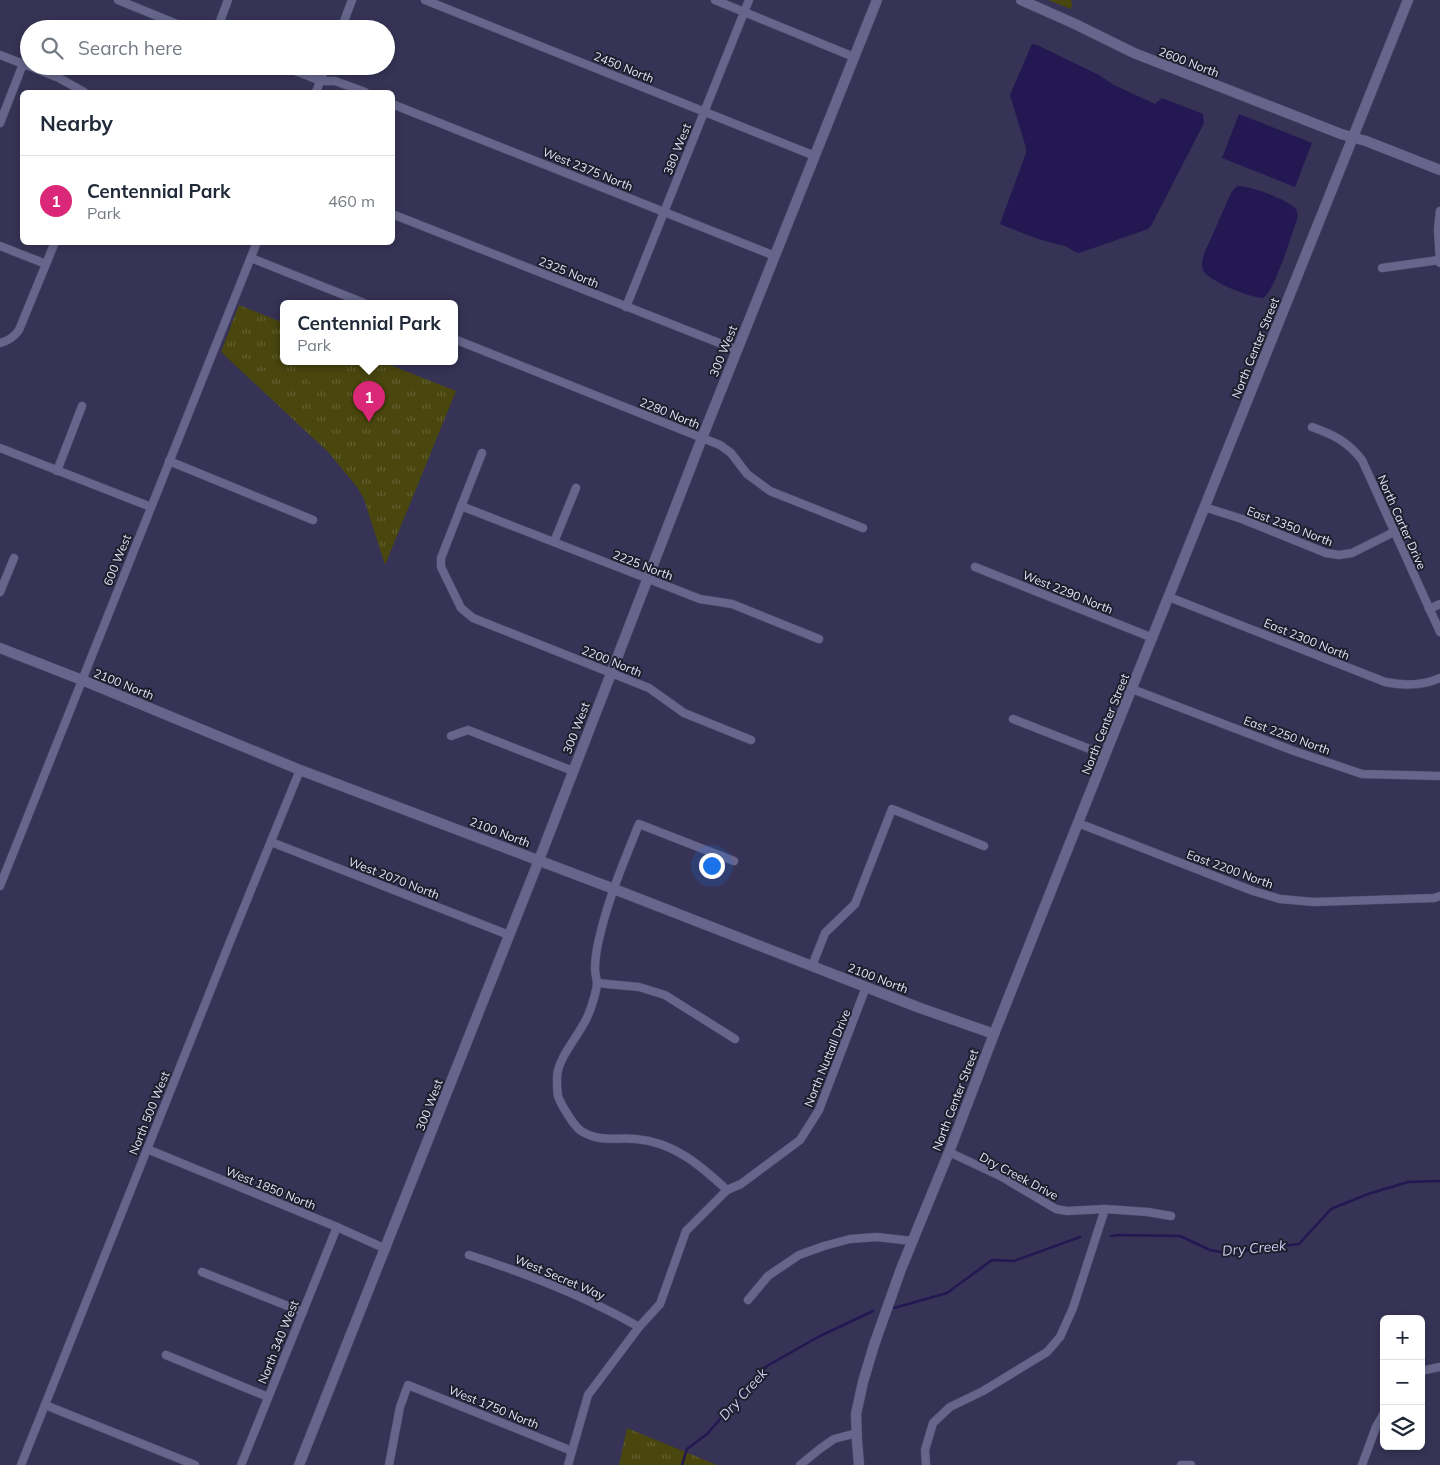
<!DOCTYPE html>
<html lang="en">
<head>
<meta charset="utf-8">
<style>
  body { margin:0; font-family:Mulish,sans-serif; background:#f2f2f3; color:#1f2937 }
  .controls { position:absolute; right:15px; bottom:15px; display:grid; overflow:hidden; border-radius:8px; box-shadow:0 2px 8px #0003 }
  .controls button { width:45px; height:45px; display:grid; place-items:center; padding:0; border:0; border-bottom:1px solid #e0e1e3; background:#fff; color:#1f2937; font:25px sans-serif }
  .you { position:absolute; left:711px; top:865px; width:18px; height:18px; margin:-12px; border:4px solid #fff; border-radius:50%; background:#1a73e8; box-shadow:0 0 0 8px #1a73e833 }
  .badge { display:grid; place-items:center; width:32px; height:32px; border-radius:50%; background:#db2777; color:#fff; font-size:16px; font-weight:700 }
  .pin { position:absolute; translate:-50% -41px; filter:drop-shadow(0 1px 2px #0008) }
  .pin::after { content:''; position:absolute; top:26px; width:18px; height:15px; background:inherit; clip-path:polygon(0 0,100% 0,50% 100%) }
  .popup { position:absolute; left:280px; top:300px; width:178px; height:65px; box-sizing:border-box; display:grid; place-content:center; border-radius:8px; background:#fff; filter:drop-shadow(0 1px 4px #0005); font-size:16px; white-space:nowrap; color:#747a83 }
  .popup b { font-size:19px; color:#1f2937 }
  .popup::after { content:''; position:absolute; left:50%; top:100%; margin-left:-10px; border:10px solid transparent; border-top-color:#fff }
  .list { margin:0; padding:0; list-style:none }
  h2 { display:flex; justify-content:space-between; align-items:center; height:65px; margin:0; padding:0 20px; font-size:21px }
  h2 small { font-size:16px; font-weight:400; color:#747a83 }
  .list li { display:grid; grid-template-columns:32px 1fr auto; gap:15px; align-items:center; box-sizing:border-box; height:90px; padding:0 20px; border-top:1px solid #e0e1e3 }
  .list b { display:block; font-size:19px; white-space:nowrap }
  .list p { margin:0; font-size:16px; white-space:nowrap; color:#747a83 }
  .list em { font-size:16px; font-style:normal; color:#747a83 }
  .icon { flex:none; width:28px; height:28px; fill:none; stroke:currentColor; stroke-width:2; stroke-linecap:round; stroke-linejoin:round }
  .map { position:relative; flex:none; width:1440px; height:1465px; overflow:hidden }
  .search { position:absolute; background:#fff; box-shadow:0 2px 8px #0003; left:20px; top:20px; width:375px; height:55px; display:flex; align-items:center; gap:12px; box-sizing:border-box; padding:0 18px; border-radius:28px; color:#747a83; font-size:19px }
  .panel { position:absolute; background:#fff; box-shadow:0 2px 8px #0003; left:20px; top:90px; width:375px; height:155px; border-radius:8px }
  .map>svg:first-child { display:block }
</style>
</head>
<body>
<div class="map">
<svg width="1440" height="1465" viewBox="0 0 1440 1465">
  <defs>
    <pattern id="park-tufts" width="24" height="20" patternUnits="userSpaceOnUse" patternTransform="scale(1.25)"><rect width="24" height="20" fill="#49460e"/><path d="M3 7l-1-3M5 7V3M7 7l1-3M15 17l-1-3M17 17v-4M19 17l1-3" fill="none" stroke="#636132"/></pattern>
  </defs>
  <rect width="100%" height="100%" fill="#363356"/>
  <!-- park -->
  <g fill="url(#park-tufts)">
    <path d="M1048 0H1071L1072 4 1071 9Z"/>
    <path d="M239 305 284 323V361H380L456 391 385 565 364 499 357 487 329 453 221 352Z"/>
    <path d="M627 1428 717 1465H619Z"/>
  </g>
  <!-- garden -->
  <path fill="#49460e" d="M315 361 328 367 319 386 306 380Z"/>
  <!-- water -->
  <g fill="#231852">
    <path d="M1032 44 1037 45 1099 75 1114 85 1155 104 1162 98 1203 114 1204 123 1152 224 1148 229 1079 253C1073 252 1068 246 1061 245 1040 241 1020 232 1000 224L1026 153V148L1010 95Z"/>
    <path d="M1239 114 1312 143 1295 187 1222 158Z"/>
    <path d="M1238 186C1253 187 1284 198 1295 208 1298 212 1298 215 1297 220 1291 235 1275 291 1263 298 1251 298 1208 281 1203 270 1201 264 1203 259 1204 254L1231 193 1235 188Z"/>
  </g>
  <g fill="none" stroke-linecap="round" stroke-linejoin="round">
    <!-- stream -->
    <g stroke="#231852" stroke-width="2.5">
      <path d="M1111 1236 1118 1235 1180 1236 1210 1250 1226 1253 1299 1244 1331 1209 1368 1194 1408 1182 1440 1181"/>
      <path d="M894 1308 947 1293 992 1260 1014 1261 1080 1237"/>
      <path d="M682 1465 687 1449 707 1434 767 1366 818 1337 873 1311"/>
    </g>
    <defs>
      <g id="minor">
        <path d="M118 0 189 29"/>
        <path d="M425 0 815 156"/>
        <path d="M715 0 854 57"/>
        <path d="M217 29 228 0"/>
        <path d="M341 29 352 0"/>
        <path d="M0 55 59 78 84 92"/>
        <path d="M283 66 321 81H335L365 92"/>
        <path d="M316 92 326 66"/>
        <path d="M392 104 775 256"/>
        <path d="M0 123 23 64"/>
        <path d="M1440 211 1438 229 1440 263"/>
        <path d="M392 214 737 350"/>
        <path d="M0 246 46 264"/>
        <path d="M251 258 364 303"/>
        <path d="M1382 268 1439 260"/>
        <path d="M626 307 749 0"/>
        <path d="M454 339 720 445 731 453 747 474 770 491 863 528"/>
        <path d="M0 343C9 341 14 337 19 330L55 242"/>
        <path d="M1312 427C1334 435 1347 441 1362 460L1440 632"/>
        <path d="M0 448 151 507"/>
        <path d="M482 453 441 558V567L461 608 473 618 649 688 684 713 751 740"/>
        <path d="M169 461 313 520"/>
        <path d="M57 471 82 406"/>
        <path d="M461 506 700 599 732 604 819 639"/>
        <path d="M1204 507 1242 519 1326 553 1339 555 1352 553 1394 532"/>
        <path d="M554 542 576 488"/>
        <path d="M975 567 1153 638"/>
        <path d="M0 592 14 558"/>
        <path d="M1169 597 1385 682C1404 686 1422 686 1440 678"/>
        <path d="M1429 609 1440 604"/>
        <path d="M1132 689 1294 751 1362 774 1440 776"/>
        <path d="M1013 719 1105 755"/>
        <path d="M451 736 468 730 573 771"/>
        <path d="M1078 823 1253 891 1280 899 1314 902 1434 898 1440 896"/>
        <path d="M271 842 509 935"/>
        <path d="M0 886 257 242"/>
        <path d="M812 966 825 933 855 904 892 809 984 846"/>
        <path d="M597 983 639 987 665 995 735 1039"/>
        <path d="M147 1149 337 1227 386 1249"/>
        <path d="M949 1152 1002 1177 1056 1209 1067 1211 1105 1209 1148 1212 1171 1216"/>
        <path d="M727 1190C701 1166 674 1142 636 1139 615 1137 601 1143 581 1131 574 1126 561 1105 558 1096 557 1091 557 1083 557 1077 558 1056 581 1034 589 1013 592 1005 596 993 597 984 597 979 595 974 595 969 595 957 598 942 601 931 610 894 625 859 639 824L734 861"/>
        <path d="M469 1255C528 1274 585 1296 639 1327"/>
        <path d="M202 1272 303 1312"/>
        <path d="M748 1300 768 1276 799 1255 824 1246 850 1239 877 1237 912 1241"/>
        <path d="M166 1355 268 1397"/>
        <path d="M1421 1371 1440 1367"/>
        <path d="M45 1405 195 1465"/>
        <path d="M21 1465 229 944 300 770"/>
        <path d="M241 1465 337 1227"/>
        <path d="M389 1465 400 1407 408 1385 572 1451"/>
        <path d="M568 1465 588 1395 639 1327 660 1304 686 1231 727 1190 741 1184 800 1140 819 1110 866 987"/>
        <path d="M800 1465 821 1448 834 1439 857 1433"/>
        <path d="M926 1465 925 1450 933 1423 950 1407 983 1391 1029 1363 1047 1352 1060 1337 1073 1308 1105 1209"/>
        <path d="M1181 1465H1191"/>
        <path d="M1362 1465 1376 1427 1384 1413"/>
      </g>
      <g id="tertiary">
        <path d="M1021 0 1075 24 1134 53 1341 134 1366 141 1440 170"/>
        <path d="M0 648 82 680 300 770 614 889 920 1008 994 1034"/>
        <path d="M299 1465 539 860 702 438 877 0"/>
        <path d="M859 1465 857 1441 856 1414 863 1382 874 1345 901 1269 949 1152 994 1034 1105 755 1408 0"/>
      </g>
    </defs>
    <!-- minor casing -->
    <use href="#minor" stroke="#514f6c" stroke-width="9"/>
    <!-- tertiary casing -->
    <use href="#tertiary" stroke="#514f6c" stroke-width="11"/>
    <!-- minor -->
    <use href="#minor" stroke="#67658b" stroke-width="8"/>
    <!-- tertiary -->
    <use href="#tertiary" stroke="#67658b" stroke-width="10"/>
  </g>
  <g text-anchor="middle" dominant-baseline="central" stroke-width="4" stroke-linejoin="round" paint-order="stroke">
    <!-- street labels -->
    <g font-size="12" fill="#e4e4fa" stroke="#1e1e2d">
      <text transform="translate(1189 62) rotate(21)">2600 North</text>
      <text transform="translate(624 67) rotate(22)">2450 North</text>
      <text transform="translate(677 149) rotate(-68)">380 West</text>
      <text transform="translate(588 169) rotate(22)">West 2375 North</text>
      <text transform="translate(569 272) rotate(22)">2325 North</text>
      <text transform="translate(1255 348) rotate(-68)">North Center Street</text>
      <text transform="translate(723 351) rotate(-68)">300 West</text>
      <text transform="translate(670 413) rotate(22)">2280 North</text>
      <text transform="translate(1402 522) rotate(66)">North Carter Drive</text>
      <text transform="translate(1290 526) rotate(21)">East 2350 North</text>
      <text transform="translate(117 560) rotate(-68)">600 West</text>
      <text transform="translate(643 565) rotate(21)">2225 North</text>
      <text transform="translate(1068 592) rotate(22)">West 2290 North</text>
      <text transform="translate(1307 639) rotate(22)">East 2300 North</text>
      <text transform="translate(612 661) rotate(22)">2200 North</text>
      <text transform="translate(124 684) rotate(22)">2100 North</text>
      <text transform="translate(1105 724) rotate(-68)">North Center Street</text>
      <text transform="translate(576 728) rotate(-69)">300 West</text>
      <text transform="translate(1287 735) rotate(20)">East 2250 North</text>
      <text transform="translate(500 832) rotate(21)">2100 North</text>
      <text transform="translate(1230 869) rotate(20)">East 2200 North</text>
      <text transform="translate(394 878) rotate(21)">West 2070 North</text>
      <text transform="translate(878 978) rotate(21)">2100 North</text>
      <text transform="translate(827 1058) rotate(-68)">North Nuttall Drive</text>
      <text transform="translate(955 1100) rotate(-69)">North Center Street</text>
      <text transform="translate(429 1105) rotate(-69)">300 West</text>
      <text transform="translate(149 1113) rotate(-68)">North 500 West</text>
      <text transform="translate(1019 1176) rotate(28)">Dry Creek Drive</text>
      <text transform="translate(271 1188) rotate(22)">West 1850 North</text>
      <text transform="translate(560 1277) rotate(23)">West Secret Way</text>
      <text transform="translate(278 1342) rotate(-68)">North 340 West</text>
      <text transform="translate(494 1407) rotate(22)">West 1750 North</text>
    </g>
    <!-- water labels -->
    <g font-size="14" font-style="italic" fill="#cdccf1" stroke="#1e1e2d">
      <text transform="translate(1254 1248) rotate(-5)">Dry Creek</text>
      <text transform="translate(743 1394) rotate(-48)">Dry Creek</text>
    </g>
  </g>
</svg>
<div class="controls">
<button>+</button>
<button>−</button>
<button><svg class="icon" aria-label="layers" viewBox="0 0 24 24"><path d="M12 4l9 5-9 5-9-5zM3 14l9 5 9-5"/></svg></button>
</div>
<div class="you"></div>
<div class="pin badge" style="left:369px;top:422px">1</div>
<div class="popup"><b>Centennial Park</b>Park</div>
<div class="search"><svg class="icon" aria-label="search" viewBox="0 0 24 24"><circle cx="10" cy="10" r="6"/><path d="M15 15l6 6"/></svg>Search here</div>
<section class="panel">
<h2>Nearby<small></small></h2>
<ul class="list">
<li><span class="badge">1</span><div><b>Centennial Park</b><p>Park</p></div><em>460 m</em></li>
</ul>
</section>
</div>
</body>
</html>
